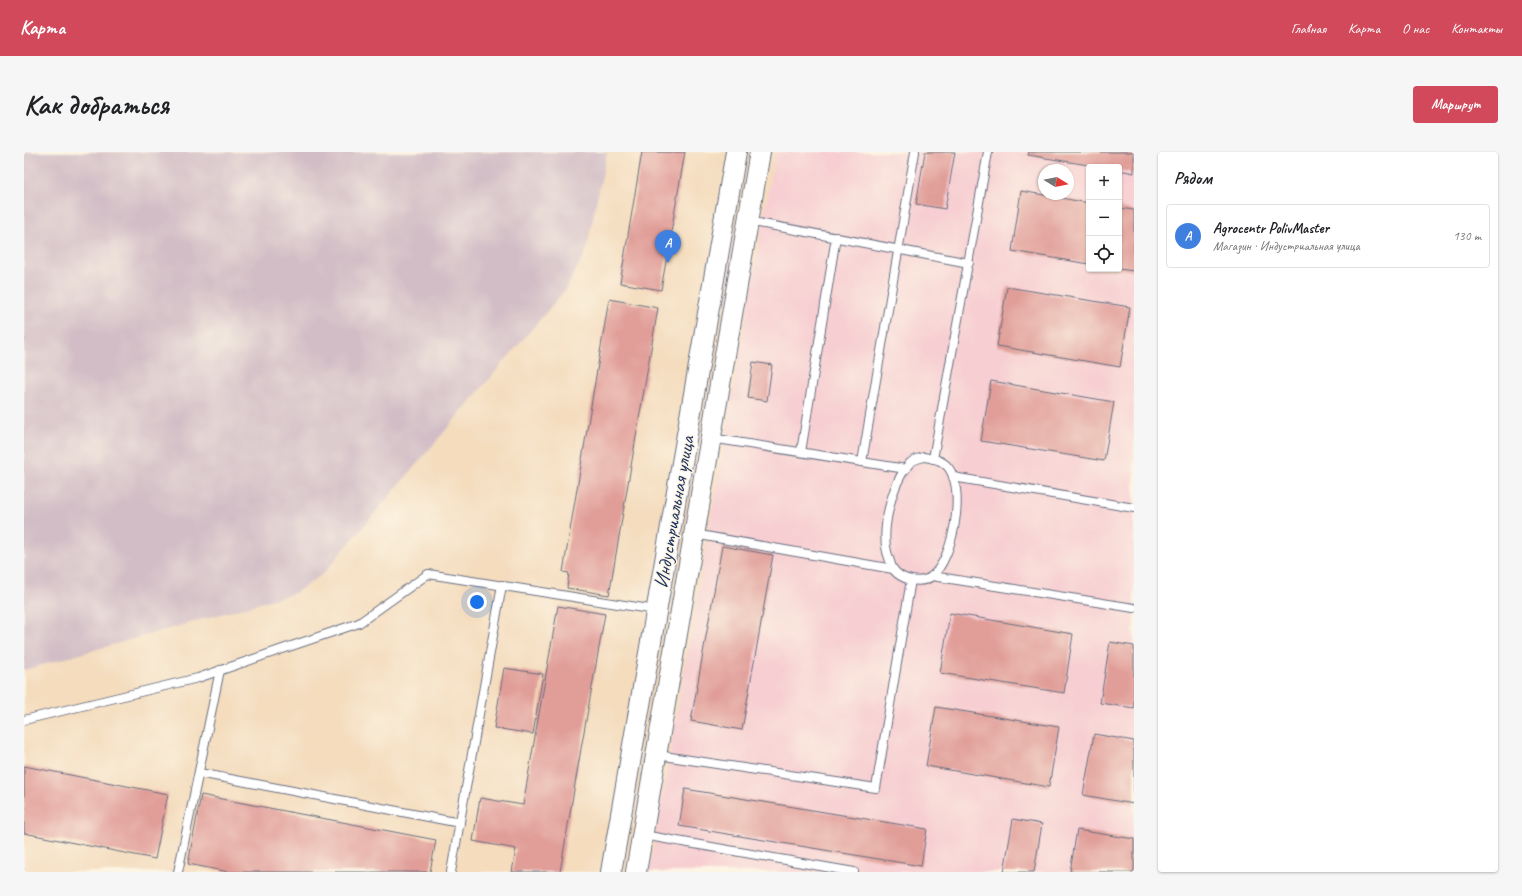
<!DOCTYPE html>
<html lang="ru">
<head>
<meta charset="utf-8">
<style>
  body { margin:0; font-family:Caveat,sans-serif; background:#f6f6f6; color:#202124 }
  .controls { position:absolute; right:12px; top:12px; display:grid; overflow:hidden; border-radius:4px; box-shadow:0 1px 3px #0004 }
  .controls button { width:36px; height:36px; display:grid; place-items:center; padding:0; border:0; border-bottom:1px solid #e0e0e0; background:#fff; color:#202124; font:20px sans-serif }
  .compass { position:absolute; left:1014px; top:12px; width:36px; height:36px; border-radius:50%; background:#fff; box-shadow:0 1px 3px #0004; rotate:100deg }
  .you { position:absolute; left:453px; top:450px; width:14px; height:14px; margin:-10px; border:3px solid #fff; border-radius:50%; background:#1a73e8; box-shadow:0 0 0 6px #1a73e833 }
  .badge { display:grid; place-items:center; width:26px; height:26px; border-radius:50%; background:#d1495b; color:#fff; font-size:13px; font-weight:700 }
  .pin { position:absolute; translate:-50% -33px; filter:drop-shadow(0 1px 2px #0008) }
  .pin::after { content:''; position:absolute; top:21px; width:14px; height:12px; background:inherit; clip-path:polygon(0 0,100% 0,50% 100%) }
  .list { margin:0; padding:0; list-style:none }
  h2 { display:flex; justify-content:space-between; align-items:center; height:52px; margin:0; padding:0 16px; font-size:17px }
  h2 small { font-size:13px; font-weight:400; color:#757577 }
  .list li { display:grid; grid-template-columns:26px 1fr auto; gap:12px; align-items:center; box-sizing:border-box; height:64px; margin:0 8px 8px; padding:0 8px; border:1px solid #e0e0e0; border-radius:4px }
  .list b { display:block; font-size:15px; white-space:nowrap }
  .list p { margin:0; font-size:13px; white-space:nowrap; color:#757577 }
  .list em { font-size:13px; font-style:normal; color:#757577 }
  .icon { flex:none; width:22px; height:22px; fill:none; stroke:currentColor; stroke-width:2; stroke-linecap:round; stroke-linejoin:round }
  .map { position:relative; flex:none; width:1110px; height:720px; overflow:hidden; border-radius:4px }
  header { display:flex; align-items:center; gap:24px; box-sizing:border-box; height:56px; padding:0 20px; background:#d1495b; color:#fff }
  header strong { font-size:19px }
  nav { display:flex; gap:22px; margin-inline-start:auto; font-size:14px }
  .intro { display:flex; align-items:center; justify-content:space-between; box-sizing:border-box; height:96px; padding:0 24px }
  h1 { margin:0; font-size:28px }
  .button { padding:10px 18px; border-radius:4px; background:#d1495b; color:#fff; font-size:14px; font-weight:700 }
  main { display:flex; gap:24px; padding:0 24px }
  aside { flex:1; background:#fff; border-radius:4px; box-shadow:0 1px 3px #0004 }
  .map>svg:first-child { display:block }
</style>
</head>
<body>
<header>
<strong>Карта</strong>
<nav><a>Главная</a><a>Карта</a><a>О нас</a><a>Контакты</a></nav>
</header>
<div class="intro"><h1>Как добраться</h1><a class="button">Маршрут</a></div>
<main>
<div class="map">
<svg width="1110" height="720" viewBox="0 0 1110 720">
  <rect width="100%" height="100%" fill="#fcf5e5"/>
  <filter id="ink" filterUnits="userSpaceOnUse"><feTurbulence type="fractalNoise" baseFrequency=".025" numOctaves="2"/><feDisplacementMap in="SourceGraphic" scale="8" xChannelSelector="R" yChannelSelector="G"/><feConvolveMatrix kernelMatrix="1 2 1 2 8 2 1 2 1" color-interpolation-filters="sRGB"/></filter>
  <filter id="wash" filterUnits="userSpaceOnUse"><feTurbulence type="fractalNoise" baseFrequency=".012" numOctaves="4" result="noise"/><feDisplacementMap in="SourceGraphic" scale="16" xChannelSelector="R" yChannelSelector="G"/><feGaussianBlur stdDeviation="0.9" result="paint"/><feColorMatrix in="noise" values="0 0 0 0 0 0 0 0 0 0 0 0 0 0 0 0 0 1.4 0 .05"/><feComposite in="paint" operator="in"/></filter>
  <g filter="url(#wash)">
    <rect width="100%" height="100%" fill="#f4dcbd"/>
    <!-- built -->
    <path fill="#f7cfd2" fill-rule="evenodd" d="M751 0H1110V720H625ZM1065 15H1095V117H1065ZM1020 18H1044V42H1020Z"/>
    <!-- industrial -->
    <path fill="#d2bdc6" d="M0 0H583L562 99 542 137 299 422 271 441 0 518Z"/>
    <g id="blocks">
      <!-- building -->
      <g fill="#e19e99">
        <path d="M618 0H661L637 138 596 131Z"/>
        <path d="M901 0H931L921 57 892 52Z"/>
        <path d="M1005 0H1110V21L1095 18V15H1076L1004 3Z"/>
        <path d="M997 39 1065 51V112L988 99Z"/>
        <path d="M1095 56 1110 58V119L1095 117Z"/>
        <path d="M983 135 1106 155 1096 215 973 194Z"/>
        <path d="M585 147 634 156 585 443 543 436 545 421 539 420Z"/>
        <path d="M729 210 748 213 743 249 724 246Z"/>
        <path d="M967 229 1090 250 1080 309 957 289Z"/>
        <path d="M698 394 749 403 718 578 667 569Z"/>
        <path d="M534 454 581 462 558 591 536 720H488L492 697 449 689 456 646 499 653Z"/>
        <path d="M926 461 1049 482 1040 541 916 521Z"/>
        <path d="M1086 490 1110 494V556L1076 551Z"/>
        <path d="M480 516 519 522 509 582 470 576Z"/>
        <path d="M912 555 1035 575 1025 635 902 614Z"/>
        <path d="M1070 582 1110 589V652L1059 643Z"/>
        <path d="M0 614 144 642 131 707 0 681Z"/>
        <path d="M661 637 903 677 897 714 655 674Z"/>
        <path d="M177 643 412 688 406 720H205L164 712Z"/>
        <path d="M989 667 1018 672 1010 720H980Z"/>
        <path d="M1053 678 1110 687V720H1046Z"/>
      </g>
    </g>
  </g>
  <g filter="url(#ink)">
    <use href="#blocks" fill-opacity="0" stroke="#676c7f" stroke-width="1"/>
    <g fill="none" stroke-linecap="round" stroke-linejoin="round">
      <defs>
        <g id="service">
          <path d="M724 69 945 111"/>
          <path d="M687 286 882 317"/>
          <path d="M777 300 812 85"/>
          <path d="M900 305C911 307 920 308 926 318 941 341 929 407 908 424 897 433 877 428 869 417 867 414 866 409 865 406 855 381 868 330 886 311 889 308 896 306 900 305Z"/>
          <path d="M909 307 964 0"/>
          <path d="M838 310 891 0"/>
          <path d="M929 325 1110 356"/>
          <path d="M670 382 869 417"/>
          <path d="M908 424 1110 456"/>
          <path d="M0 568 174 526 335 471 404 422 632 458"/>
          <path d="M633 603 852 636 887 428"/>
          <path d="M175 621 436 671"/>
          <path d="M619 683 830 720"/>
          <path d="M154 720 196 518"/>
          <path d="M427 720 478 433"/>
        </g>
        <g id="tertiary">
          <path d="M587 720 712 0"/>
          <path d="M612 720 736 0"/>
        </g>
      </defs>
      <!-- service casing -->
      <use href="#service" stroke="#676c7f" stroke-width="10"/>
      <!-- tertiary casing -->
      <use href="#tertiary" stroke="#676c7f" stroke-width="22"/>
      <!-- service -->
      <use href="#service" stroke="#fff" stroke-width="8"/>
      <!-- tertiary -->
      <use href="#tertiary" stroke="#fff" stroke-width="20"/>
    </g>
  </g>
  <g text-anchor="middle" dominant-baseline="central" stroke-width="3" stroke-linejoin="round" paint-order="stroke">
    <!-- street labels -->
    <g font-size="20" fill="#1b2f5e" stroke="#fcf5e5">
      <text transform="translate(650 360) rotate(-80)">Индустриальная улица</text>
    </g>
  </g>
</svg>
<div class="controls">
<button>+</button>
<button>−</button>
<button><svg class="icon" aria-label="locate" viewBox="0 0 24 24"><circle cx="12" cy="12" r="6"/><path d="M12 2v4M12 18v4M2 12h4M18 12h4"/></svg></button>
</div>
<svg class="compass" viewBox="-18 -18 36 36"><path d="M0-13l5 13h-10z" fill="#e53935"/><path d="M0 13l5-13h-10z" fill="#757577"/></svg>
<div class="you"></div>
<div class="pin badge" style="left:644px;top:111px;background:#3f7fe0">A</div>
</div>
<aside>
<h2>Рядом<small></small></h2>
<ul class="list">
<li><span class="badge" style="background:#3f7fe0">A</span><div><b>Agrocentr PolivMaster</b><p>Магазин · Индустриальная улица</p></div><em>130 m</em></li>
</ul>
</aside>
</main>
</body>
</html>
